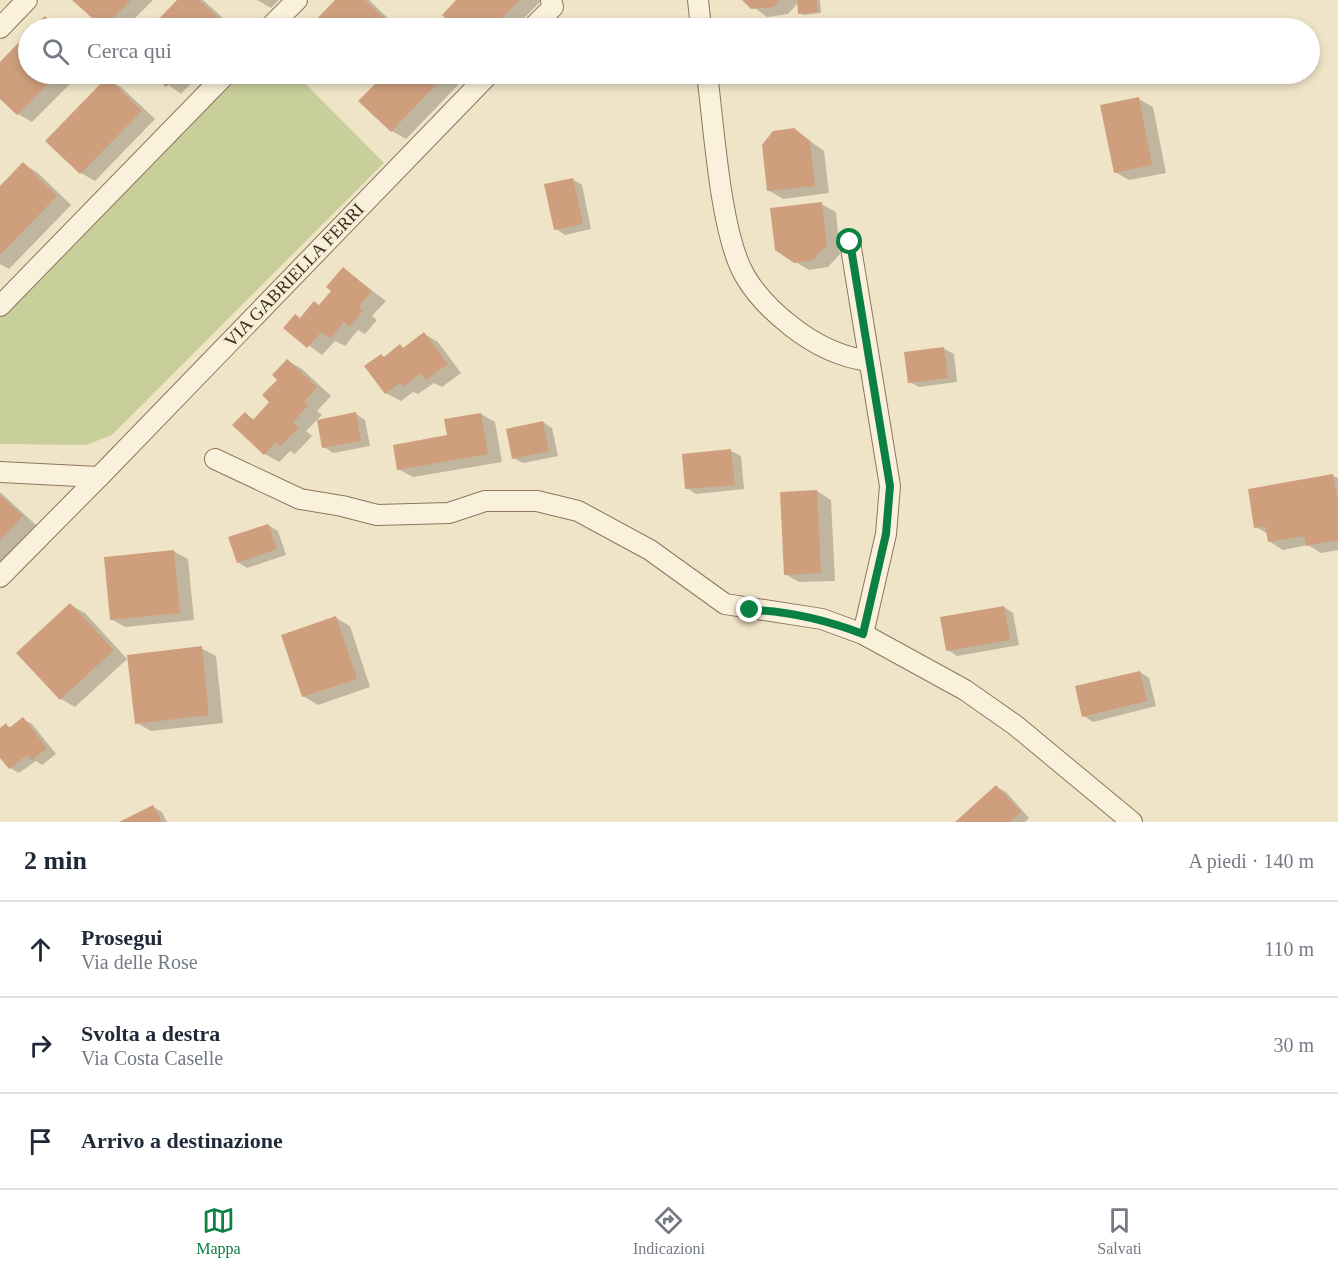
<!DOCTYPE html>
<html lang="it">
<head>
<meta charset="utf-8">
<style>
  body { margin:0; font-family:"Times New Roman",serif; background:#f2f2f3; color:#1f2937 }
  .stop { position:absolute; width:18px; height:18px; margin:-14px; border:4px solid #0b8043; border-radius:50%; background:#fff }
  .stop.end { background:#0b8043; border-color:#fff; box-shadow:0 2px 6px #0008 }
  .list { margin:0; padding:0; list-style:none }
  h2 { display:flex; justify-content:space-between; align-items:center; height:78px; margin:0; padding:0 24px; font-size:26px }
  h2 small { font-size:20px; font-weight:400; color:#747a83 }
  .list li { display:grid; grid-template-columns:39px 1fr auto; gap:18px; align-items:center; box-sizing:border-box; height:96px; padding:0 24px; border-top:2px solid #e0e1e3 }
  .list b { display:block; font-size:22px; white-space:nowrap }
  .list p { margin:0; font-size:20px; white-space:nowrap; color:#747a83 }
  .list em { font-size:20px; font-style:normal; color:#747a83 }
  .icon { flex:none; width:33px; height:33px; fill:none; stroke:currentColor; stroke-width:2; stroke-linecap:round; stroke-linejoin:round }
  .map { position:relative; flex:none; width:1338px; height:822px; overflow:hidden }
  .search { position:absolute; background:#fff; box-shadow:0 3px 9px #0003; left:18px; right:18px; top:18px; height:66px; display:flex; align-items:center; gap:15px; box-sizing:border-box; padding:0 21px; border-radius:33px; color:#747a83; font-size:22px }
  .sheet { height:366px; background:#fff }
  nav { display:flex; justify-content:space-around; align-items:center; box-sizing:border-box; height:84px; border-top:2px solid #e0e1e3; background:#fff; font-size:16px; color:#747a83 }
  nav a { display:grid; justify-items:center; gap:3px }
  nav .on { color:#0b8043 }
  .map>svg:first-child { display:block }
</style>
</head>
<body>
<div class="map">
<svg width="1338" height="822" viewBox="0 0 1338 822">
  <rect width="100%" height="100%" fill="#f0e4c8"/>
  <!-- green -->
  <path fill="#c9cf9b" d="M239 74H296L384 163 112 435 86 445 0 444V318Z"/>
  <!-- shadow -->
  <g fill="#0003">
    <path d="M74 0H153L125 28H105Z"/>
    <path d="M179 0H203L234 28H152Z"/>
    <path d="M257 0H279L271 8Z"/>
    <path d="M337 0H369L397 27 310 28Z"/>
    <path d="M458 0H542L514 28H458L444 15Z"/>
    <path d="M744 0H820L821 13 804 15 800 13 799 2 788 14 767 17Z"/>
    <path d="M45 18 60 26 62 28H35Z"/>
    <path d="M28 35V74H80L32 122 18 114 0 97V64Z"/>
    <path d="M154 74H200L181 94Z"/>
    <path d="M338 74H353L347 79Z"/>
    <path d="M387 74H445L458 85 406 139 392 131 360 101Z"/>
    <path d="M724 74H756V75L731 78Z"/>
    <path d="M107 79 121 87 155 119 95 181 81 173 47 141Z"/>
    <path d="M1139 99 1153 107 1166 173 1129 180 1115 172Z"/>
    <path d="M793 129 824 151 829 193 783 199 768 190Z"/>
    <path d="M23 164 37 172 71 205 9 269 0 264V188Z"/>
    <path d="M572 179 582 185 591 229 565 235 556 229Z"/>
    <path d="M821 204 836 212 840 254 828 267 809 270 794 261Z"/>
    <path d="M343 269 386 301 372 316 377 320 365 334 358 330 345 346 335 341 322 355 285 328 321 306 333 291Z"/>
    <path d="M424 334 438 342 461 373 442 387 434 383 418 394 413 392 401 401 386 393 385 358 400 346 404 348Z"/>
    <path d="M944 349 954 354 957 382 919 387 910 382Z"/>
    <path d="M288 361 302 369 331 396 317 411 322 415 306 431 312 436 295 454 290 451 279 462 265 454 245 414 255 420 271 402Z"/>
    <path d="M356 414 365 420 370 446 333 453 324 447Z"/>
    <path d="M481 414 495 422 502 462 413 477 398 469Z"/>
    <path d="M543 422 552 428 558 456 523 463 513 458Z"/>
    <path d="M731 451 741 456 744 489 696 494 687 488Z"/>
    <path d="M1333 476 1338 478V550L1321 553 1308 545 1283 550 1269 541 1268 534 1256 527Z"/>
    <path d="M817 491 831 500 835 581 799 582 785 574Z"/>
    <path d="M0 492 36 525 0 563Z"/>
    <path d="M268 525 278 531 286 555 247 568 238 562Z"/>
    <path d="M173 551 188 559 194 620 125 627 111 619Z"/>
    <path d="M71 605 85 613 127 659 75 707 61 699Z"/>
    <path d="M1004 607 1013 613 1019 645 957 656 948 650Z"/>
    <path d="M336 618 350 626 370 687 318 705 303 696Z"/>
    <path d="M201 648 216 656 223 723 151 731 137 723Z"/>
    <path d="M1140 672 1149 678 1156 706 1093 722 1084 716Z"/>
    <path d="M23 719 32 724 56 754 42 765 36 761 19 773 10 768 0 755V730L6 725 11 728Z"/>
    <path d="M996 787 1006 792 1029 818 1025 822H957Z"/>
    <path d="M153 807 162 812 167 822H123Z"/>
  </g>
  <!-- building -->
  <g fill="#cf9f7d">
    <path d="M72 0H131L103 28Z"/>
    <path d="M177 0H199L225 24 220 28H150Z"/>
    <path d="M335 0H365L384 18 373 28H308Z"/>
    <path d="M456 0H520L492 28H456L442 15Z"/>
    <path d="M742 0H780L774 7 751 9Z"/>
    <path d="M797 0H817L818 12 798 14Z"/>
    <path d="M45 16 58 28H32Z"/>
    <path d="M28 33V74H58L17 115 0 99V62Z"/>
    <path d="M152 74H179L166 87Z"/>
    <path d="M385 74H442L444 76 391 132 358 101Z"/>
    <path d="M107 77 142 111 80 174 45 141Z"/>
    <path d="M1139 97 1152 165 1114 173 1100 105Z"/>
    <path d="M794 128 810 141 815 186 767 191 762 145 773 131Z"/>
    <path d="M23 162 57 196 0 255V186Z"/>
    <path d="M573 178 583 224 554 230 544 184Z"/>
    <path d="M822 202 827 245 813 260 794 263 775 250 770 208Z"/>
    <path d="M343 267 372 291 359 307 363 311 349 327 344 322 330 339 321 332 307 348 283 328 295 314 300 318 314 301 319 305 331 291 326 287Z"/>
    <path d="M424 332 448 364 426 380 421 373 403 387 400 383 385 394 364 366 381 354 384 357 400 344 403 348Z"/>
    <path d="M944 347 948 378 908 383 904 352Z"/>
    <path d="M287 359 317 387 304 402 308 406 293 422 299 427 280 447 276 442 264 455 232 425 245 412 253 420 269 402 262 395 277 380 272 375Z"/>
    <path d="M356 412 361 441 322 448 317 420Z"/>
    <path d="M481 413 488 454 397 470 393 445 447 435 444 419Z"/>
    <path d="M543 421 549 451 512 459 506 429Z"/>
    <path d="M731 449 735 485 685 489 682 454Z"/>
    <path d="M1333 474 1338 501V540L1306 546 1304 536 1268 542 1265 526 1254 528 1248 489Z"/>
    <path d="M817 490 821 573 784 575 780 492Z"/>
    <path d="M0 495 23 516 0 540Z"/>
    <path d="M268 524 277 549 237 563 228 537Z"/>
    <path d="M174 550 180 613 110 620 104 557Z"/>
    <path d="M70 603 114 650 60 700 16 653Z"/>
    <path d="M1004 606 1010 640 946 651 940 617Z"/>
    <path d="M336 616 357 679 302 697 281 635Z"/>
    <path d="M202 646 209 715 135 724 127 655Z"/>
    <path d="M1140 671 1147 701 1082 717 1075 686Z"/>
    <path d="M23 717 47 748 32 760 27 755 9 769 0 758V728L6 723 9 728Z"/>
    <path d="M996 785 1021 812 1010 822H955Z"/>
    <path d="M153 805 162 822H119Z"/>
  </g>
  <g fill="none" stroke-linecap="round" stroke-linejoin="round">
    <defs>
      <g id="street">
        <path d="M698 0 701 28"/>
        <path d="M0 28 27 0"/>
        <path d="M269 28 297 0"/>
        <path d="M532 28 553 7 551 0"/>
        <path d="M707 74C714 125 720 234 745 276 756 295 773 312 791 326 815 345 839 357 869 361"/>
        <path d="M850 242 890 486 886 534 863 634"/>
        <path d="M0 306 226 74"/>
        <path d="M215 459 300 499 342 506 377 515 449 513 485 501H537L578 511 650 550 725 604 822 619 863 634 965 690 1015 725 1132 822"/>
        <path d="M0 472 99 477 0 577"/>
        <path d="M99 477 489 74"/>
      </g>
    </defs>
    <!-- street casing -->
    <use href="#street" stroke="#8d765c" stroke-width="22"/>
    <!-- street -->
    <use href="#street" stroke="#faf1dc" stroke-width="20"/>
  </g>
  <g fill="none" stroke-linecap="round" stroke-linejoin="round">
    <!-- route -->
    <path stroke="#0b8043" stroke-width="8" d="M750 610C790 611 826 620 863 634L886 534 890 486 850 242"/>
  </g>
  <g text-anchor="middle" dominant-baseline="central" stroke-width="6" stroke-linejoin="round" paint-order="stroke">
    <!-- street labels -->
    <g font-size="18" fill="#3d2e20" stroke="#f7eed8">
      <text transform="translate(294 275) rotate(-46)">VIA GABRIELLA FERRI</text>
    </g>
  </g>
</svg>
<div class="stop" style="left:850px;top:242px"></div>
<div class="stop end" style="left:750px;top:610px"></div>
<div class="search"><svg class="icon" aria-label="search" viewBox="0 0 24 24"><circle cx="10" cy="10" r="6"/><path d="M15 15l6 6"/></svg>Cerca qui</div>
</div>
<section class="sheet">
<h2>2 min<small>A piedi · 140 m</small></h2>
<ul class="list">
<li><svg class="icon" aria-label="ahead" viewBox="0 0 24 24"><path d="M12 20V5M6 11l6-6 6 6"/></svg><div><b>Prosegui</b><p>Via delle Rose</p></div><em>110 m</em></li>
<li><svg class="icon" aria-label="right" viewBox="0 0 24 24"><path d="M7 20v-9h11M14 6l5 5-5 5"/></svg><div><b>Svolta a destra</b><p>Via Costa Caselle</p></div><em>30 m</em></li>
<li><svg class="icon" aria-label="arrive" viewBox="0 0 24 24"><path d="M6 21V4h12l-3 4 3 4H6"/></svg><div><b>Arrivo a destinazione</b></div></li>
</ul>
</section>
<nav>
<a class="on"><svg class="icon" aria-label="map" viewBox="0 0 24 24"><path d="M3 6l6-2 6 2 6-2v14l-6 2-6-2-6 2zM9 4v14M15 6v14"/></svg>Mappa</a>
<a><svg class="icon" aria-label="directions" viewBox="0 0 24 24"><path d="M12 3l9 9-9 9-9-9zM9 14v-3h6M13 9l2 2-2 2"/></svg>Indicazioni</a>
<a><svg class="icon" aria-label="saved" viewBox="0 0 24 24"><path d="M7 4h10v16l-5-4-5 4z"/></svg>Salvati</a>
</nav>
</body>
</html>
